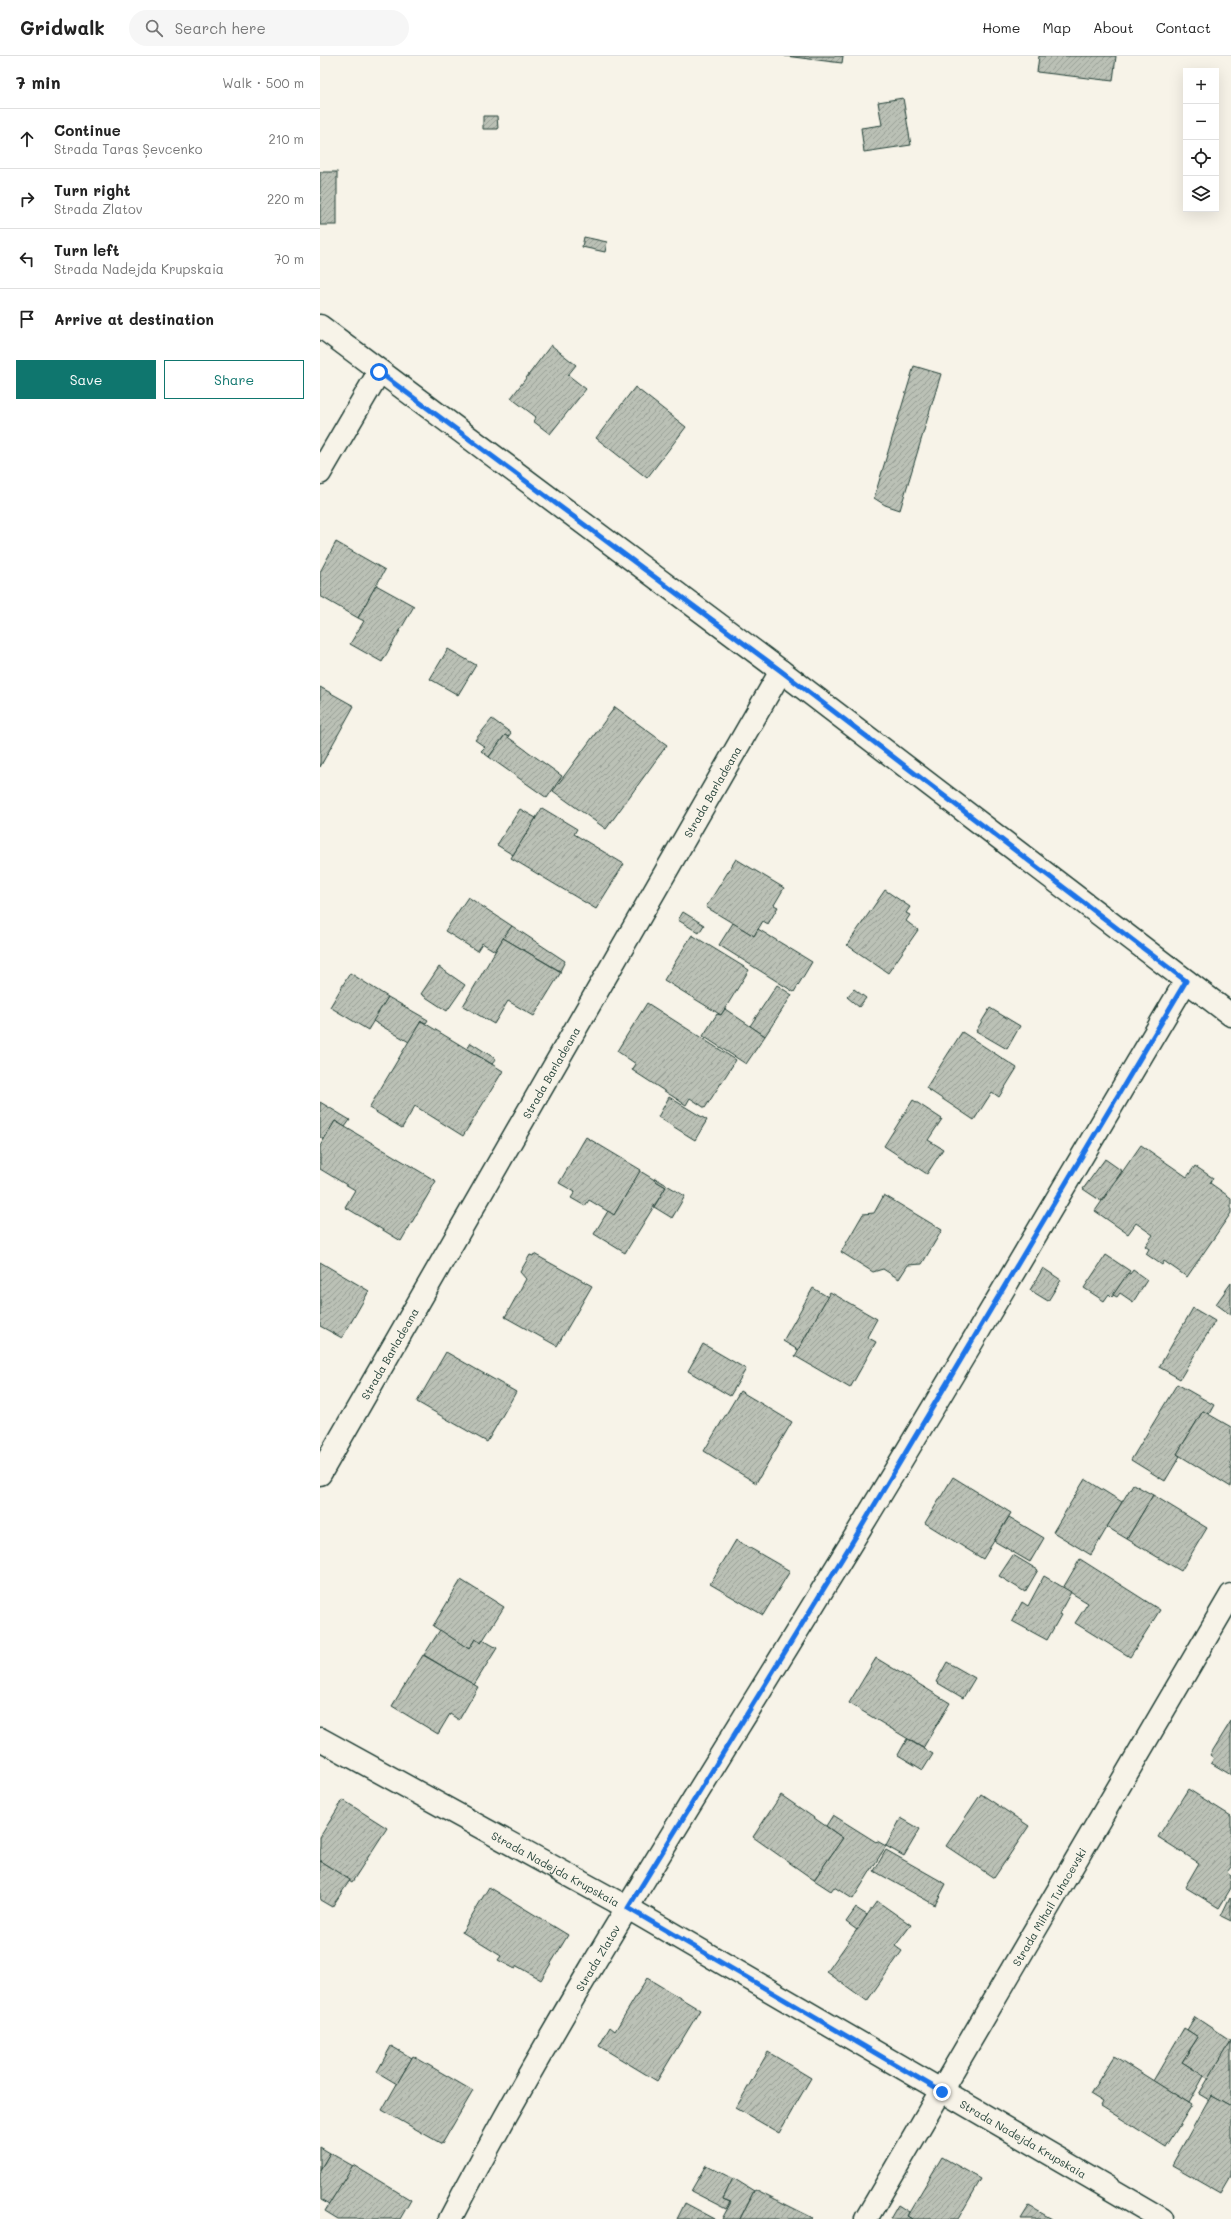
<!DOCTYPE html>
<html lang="en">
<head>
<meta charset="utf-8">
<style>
  body { margin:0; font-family:Mali,sans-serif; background:#f6f6f6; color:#222 }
  .controls { position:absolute; right:12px; top:12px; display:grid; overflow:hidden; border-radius:0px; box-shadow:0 4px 16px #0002 }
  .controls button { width:36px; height:36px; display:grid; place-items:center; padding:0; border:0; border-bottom:1px solid #e0e0e0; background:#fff; color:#222; font:20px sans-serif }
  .stop { position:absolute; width:12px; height:12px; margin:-9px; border:3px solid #1a73e8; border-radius:50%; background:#fff }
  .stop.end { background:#1a73e8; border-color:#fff; box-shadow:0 1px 4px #0008 }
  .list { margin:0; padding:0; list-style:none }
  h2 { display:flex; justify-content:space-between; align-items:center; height:52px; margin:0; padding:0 16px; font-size:17px }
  h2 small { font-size:13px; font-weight:400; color:#767676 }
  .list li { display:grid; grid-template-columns:26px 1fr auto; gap:12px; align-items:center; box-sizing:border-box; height:60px; padding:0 16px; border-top:1px solid #e0e0e0 }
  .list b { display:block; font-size:15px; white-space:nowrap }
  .list p { margin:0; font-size:13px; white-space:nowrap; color:#767676 }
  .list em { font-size:13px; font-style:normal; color:#767676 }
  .actions { display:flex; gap:8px; padding:12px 16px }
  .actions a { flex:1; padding:9px 0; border:1px solid #0f766e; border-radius:0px; text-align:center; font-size:14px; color:#0f766e }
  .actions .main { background:#0f766e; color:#fff }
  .icon { flex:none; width:22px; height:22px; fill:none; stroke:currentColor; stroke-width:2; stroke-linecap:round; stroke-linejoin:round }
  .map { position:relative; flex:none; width:911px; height:2163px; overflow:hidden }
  header { display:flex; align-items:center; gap:24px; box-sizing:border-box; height:56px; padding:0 20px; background:#fff; border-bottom:1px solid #e0e0e0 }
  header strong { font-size:19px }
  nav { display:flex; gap:22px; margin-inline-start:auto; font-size:14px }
  .search { width:280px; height:36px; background:#f6f6f6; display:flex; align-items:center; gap:10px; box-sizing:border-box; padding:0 14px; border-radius:22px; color:#767676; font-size:15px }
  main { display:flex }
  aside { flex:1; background:#fff }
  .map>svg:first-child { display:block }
</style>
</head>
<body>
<header>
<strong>Gridwalk</strong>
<div class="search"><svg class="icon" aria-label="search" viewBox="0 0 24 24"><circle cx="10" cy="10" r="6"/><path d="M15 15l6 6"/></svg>Search here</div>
<nav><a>Home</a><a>Map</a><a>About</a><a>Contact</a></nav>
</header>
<main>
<aside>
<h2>7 min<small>Walk · 500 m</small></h2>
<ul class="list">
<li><svg class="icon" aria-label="ahead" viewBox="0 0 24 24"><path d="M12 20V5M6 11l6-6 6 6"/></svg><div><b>Continue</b><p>Strada Taras Șevcenko</p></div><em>210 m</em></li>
<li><svg class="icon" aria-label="right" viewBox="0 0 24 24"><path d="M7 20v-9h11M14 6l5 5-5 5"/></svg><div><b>Turn right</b><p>Strada Zlatov</p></div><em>220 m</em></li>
<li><svg class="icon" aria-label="left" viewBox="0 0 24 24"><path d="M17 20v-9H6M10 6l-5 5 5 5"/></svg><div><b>Turn left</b><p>Strada Nadejda Krupskaia</p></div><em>70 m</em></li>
<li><svg class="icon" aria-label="arrive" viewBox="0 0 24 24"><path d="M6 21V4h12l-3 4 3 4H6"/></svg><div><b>Arrive at destination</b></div></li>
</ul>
<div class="actions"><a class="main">Save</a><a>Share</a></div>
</aside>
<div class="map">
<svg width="911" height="2163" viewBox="0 0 911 2163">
  <defs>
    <pattern id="building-hatch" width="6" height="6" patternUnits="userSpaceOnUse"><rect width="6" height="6" fill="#bbc1b6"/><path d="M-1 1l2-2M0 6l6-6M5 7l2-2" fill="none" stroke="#979e95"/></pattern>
  </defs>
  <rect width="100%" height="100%" fill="#f7f3e8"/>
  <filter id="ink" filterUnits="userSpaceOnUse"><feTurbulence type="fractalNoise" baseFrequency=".025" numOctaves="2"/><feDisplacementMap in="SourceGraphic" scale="8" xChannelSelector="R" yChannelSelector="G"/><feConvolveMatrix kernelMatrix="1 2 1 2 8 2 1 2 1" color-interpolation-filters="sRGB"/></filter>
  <g filter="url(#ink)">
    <!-- building -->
    <g fill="url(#building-hatch)" stroke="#1f3d34">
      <path d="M465 0H523L522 7Z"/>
      <path d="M719 0H796L793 25 717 16Z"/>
      <path d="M583 42 591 89 544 96 541 72 562 69 558 46Z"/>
      <path d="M163 60H177L178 73H163Z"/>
      <rect x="0" y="116" width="17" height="53"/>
      <path d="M264 181 287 186 285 196 262 191Z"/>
      <path d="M231 289 256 309 248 319 266 333 230 378 213 365 216 361 191 342Z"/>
      <path d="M594 310 621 318 580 454 565 449 554 442Z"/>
      <path d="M315 331 366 371 327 422 276 382Z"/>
      <path d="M16 486 65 514 38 562 0 540V516Z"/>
      <path d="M56 529 94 550 62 606 30 588 44 565 38 562Z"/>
      <path d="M128 593 156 609 138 639 110 623Z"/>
      <path d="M0 631 34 650 0 711Z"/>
      <path d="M295 651 347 689 286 773 233 735Z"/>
      <path d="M172 663 191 677 188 681 185 679 169 701 161 695 165 691 155 684Z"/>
      <path d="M185 679 242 720 227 742 169 701Z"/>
      <path d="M222 752 257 773 254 778 304 808 276 853 191 802Z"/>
      <path d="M200 753 216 762 193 799 177 789Z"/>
      <path d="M416 803 464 832 454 849 458 851 448 868 443 865 434 880 386 851Z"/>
      <path d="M565 834 590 851 586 857 590 859 586 865 598 874 568 917 527 889Z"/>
      <path d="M148 841 192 870 175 895 162 887 157 895 125 875Z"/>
      <path d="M363 856 384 869 379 877 358 864Z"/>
      <path d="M413 867 434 880 438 873 492 906 474 936 399 889Z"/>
      <path d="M192 870 245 905 240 915 183 882Z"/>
      <path d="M372 879 429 914 401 959 344 924Z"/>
      <path d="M183 882 241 916 214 960 188 945 174 968 143 950Z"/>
      <path d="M119 911 145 929 127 955 101 938Z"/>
      <path d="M30 917 68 941 48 974 10 951Z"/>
      <path d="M457 929 472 939 445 980 430 970Z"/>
      <path d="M534 933 546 942 539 951 527 941Z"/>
      <path d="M68 941 108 964 106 967 101 965 89 986 53 965Z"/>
      <path d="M327 947 416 1004 385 1052 370 1042 366 1049 312 1014 316 1008 297 995Z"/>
      <path d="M670 952 700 970 687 993 656 975Z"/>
      <path d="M405 953 445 980 426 1008 383 980 397 958 401 959Z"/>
      <path d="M101 965 183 1015 143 1080 95 1050 82 1072 49 1052Z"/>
      <path d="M642 976 697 1012 679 1041 672 1036 654 1064 606 1032Z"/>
      <path d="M151 987 176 1003 172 1008 147 993Z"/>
      <path d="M349 1041 387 1064 375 1084 338 1061Z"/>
      <path d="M593 1044 622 1063 608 1084 623 1093 607 1118 564 1090Z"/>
      <path d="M0 1046 30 1064 25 1071 15 1065 4 1084 0 1081Z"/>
      <path d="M15 1065 116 1125 81 1185 25 1151 35 1134 0 1113V1090Z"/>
      <path d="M266 1081 321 1114 294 1159 269 1144 265 1150 251 1142 255 1136 239 1127Z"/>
      <path d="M821 1089 867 1121 875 1110 893 1122 890 1127 911 1142V1157L867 1221 844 1205 842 1209 826 1198 829 1193 825 1190 833 1179 816 1167 808 1178 775 1155Z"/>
      <path d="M785 1103 802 1115 781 1145 763 1133Z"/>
      <path d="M320 1115 346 1131 305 1197 274 1178 288 1155 294 1159Z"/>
      <path d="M335 1122 365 1140 352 1162 334 1151 346 1131 334 1124Z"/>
      <path d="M564 1139 622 1174 602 1208 588 1209 579 1223 563 1213 553 1216 521 1196 543 1158 554 1157Z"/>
      <path d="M214 1198 272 1230 237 1290 185 1261 206 1223 200 1216 210 1199 213 1200Z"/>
      <path d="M786 1199 810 1215 792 1241 789 1238 784 1245 764 1232Z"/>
      <path d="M0 1206 49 1235 22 1282 0 1270Z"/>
      <path d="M723 1212 741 1224 728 1245 710 1234Z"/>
      <path d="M813 1214 827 1224 813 1246 800 1237 797 1241 793 1239 808 1217 810 1218Z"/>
      <path d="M911 1227V1259L896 1248Z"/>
      <path d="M493 1232 508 1241 478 1294 463 1285Z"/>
      <path d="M510 1236 557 1263 547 1281 556 1286 530 1332 475 1300Z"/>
      <path d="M873 1252 895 1265 860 1323 839 1311Z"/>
      <path d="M383 1288 426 1313 410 1340 368 1315Z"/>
      <path d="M126 1296 196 1336 167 1386 97 1346Z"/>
      <path d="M857 1328 894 1349 889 1358 883 1355 857 1398 860 1400 845 1425 811 1404Z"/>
      <path d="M420 1335 472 1366 436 1427 384 1395Z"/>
      <path d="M883 1355 911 1371V1431L857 1398Z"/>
      <path d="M633 1421 691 1457 663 1503 605 1467Z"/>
      <path d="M765 1423 802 1446 771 1499 733 1476Z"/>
      <path d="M813 1428 833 1439 807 1483 787 1471Z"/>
      <path d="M833 1439 887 1472 861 1515 807 1483Z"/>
      <path d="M689 1461 724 1482 710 1506 674 1485Z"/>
      <path d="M416 1484 470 1515 443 1559 390 1528Z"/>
      <path d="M693 1499 718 1514 705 1536 679 1520Z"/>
      <path d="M760 1503 840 1554 810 1601 755 1567 768 1547 743 1532Z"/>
      <path d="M724 1520 751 1536 739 1558 741 1559 727 1584 692 1565 702 1546 708 1550Z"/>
      <path d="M141 1524 184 1551 161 1587 155 1583 149 1593 113 1570Z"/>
      <path d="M120 1574 149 1593 155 1583 161 1587 163 1584 177 1592 154 1629 104 1599Z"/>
      <path d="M103 1599 158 1631 139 1664 130 1658 118 1678 72 1650Z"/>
      <path d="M556 1602 630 1647 603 1692 529 1647Z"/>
      <path d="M627 1606 655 1622 643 1642 616 1626Z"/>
      <path d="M911 1665V1719L891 1707 894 1702 890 1699Z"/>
      <path d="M587 1683 613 1698 603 1714 578 1699Z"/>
      <path d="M868 1733 911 1760V1811L907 1816 911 1819V1832L899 1852 865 1831 879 1807 838 1781Z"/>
      <path d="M661 1738 709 1770 674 1822 626 1790Z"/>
      <path d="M461 1739 523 1782 494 1824 433 1781Z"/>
      <path d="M23 1744 67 1772 32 1826 0 1805V1781Z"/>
      <path d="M513 1759 556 1786 557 1785 566 1790 533 1843 514 1831 511 1835 494 1824 523 1782 506 1770Z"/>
      <path d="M581 1762 600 1773 584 1800 566 1790Z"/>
      <path d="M566 1794 626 1828 615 1849 554 1815Z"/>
      <path d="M0 1805 30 1824 12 1851 0 1844Z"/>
      <path d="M169 1831 248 1879 221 1924 197 1910 195 1913 178 1904 181 1900 142 1876Z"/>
      <path d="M910 1841 911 1842V1865L901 1860Z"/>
      <path d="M557 1845 591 1869 575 1890 582 1895 547 1945 507 1916Z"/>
      <path d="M536 1852 547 1859 537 1874 526 1866Z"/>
      <path d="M327 1922 380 1954 337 2025 279 1990 290 1971 295 1975Z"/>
      <path d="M875 1961 911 1985 889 2023 862 2006 878 1981 867 1974Z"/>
      <path d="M864 1972 878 1981 862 2006 884 2020 869 2047 833 2025Z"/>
      <path d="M911 1985V2050L891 2039 889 2044 879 2038Z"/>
      <path d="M71 1990 92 2002 77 2028 57 2016Z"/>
      <path d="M448 1996 491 2022 459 2077 416 2052Z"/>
      <path d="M93 2000 153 2035 122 2088 62 2054Z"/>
      <path d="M794 2000 872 2049 846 2091 781 2050 783 2046 770 2038Z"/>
      <path d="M891 2039 911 2050V2120L901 2137 852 2109Z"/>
      <path d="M0 2091 10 2097 0 2114Z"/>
      <path d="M10 2097 33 2110 9 2149 0 2144V2114Z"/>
      <path d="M622 2101 661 2123 638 2163H592L587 2160Z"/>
      <path d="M33 2109 91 2144 80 2163H18L5 2155Z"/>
      <path d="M386 2109 413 2123 403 2143 410 2146 406 2153 371 2135Z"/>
      <path d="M413 2122 434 2135 420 2163H402L411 2146 403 2143Z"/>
      <path d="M435 2133 493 2162 492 2163H420Z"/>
      <path d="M365 2147 395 2163H357Z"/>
      <path d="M578 2149 589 2156 587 2160 592 2163H570Z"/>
      <path d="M709 2150 732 2163H701Z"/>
    </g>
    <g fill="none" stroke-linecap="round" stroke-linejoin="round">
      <defs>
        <g id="minor">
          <path d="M0 417 59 316"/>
          <path id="s1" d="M0 1418 461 615"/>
          <path id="s2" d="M0 1683 308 1852 842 2163"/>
          <path id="s3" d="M130 2163C244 1945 378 1738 506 1528 629 1329 746 1126 866 925"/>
          <path id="s4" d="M546 2163 911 1539"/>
        </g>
        <path id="major" d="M0 270 461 615 911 959"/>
      </defs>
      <!-- minor casing -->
      <use href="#minor" stroke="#1f3d34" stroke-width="25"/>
      <!-- major casing -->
      <use href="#major" stroke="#1f3d34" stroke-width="25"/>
      <!-- minor -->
      <use href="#minor" stroke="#f7f3e8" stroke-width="22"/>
      <!-- major -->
      <use href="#major" stroke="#f7f3e8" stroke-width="22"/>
    </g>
  </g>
  <g fill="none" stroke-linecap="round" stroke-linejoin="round" filter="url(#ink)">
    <!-- route -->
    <path stroke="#1a73e8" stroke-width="5" d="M59 316 461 615 866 925 536 1480 308 1852 622 2036"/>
  </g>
  <g text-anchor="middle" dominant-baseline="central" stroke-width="3" stroke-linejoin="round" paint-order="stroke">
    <!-- street labels -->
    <g font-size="11" fill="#1f3d34" stroke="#f7f3e8">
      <text stroke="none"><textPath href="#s1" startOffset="787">Strada Barladeana</textPath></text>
      <text stroke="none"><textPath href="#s1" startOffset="463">Strada Barladeana</textPath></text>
      <text stroke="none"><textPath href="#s1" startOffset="139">Strada Barladeana</textPath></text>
      <text stroke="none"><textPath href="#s2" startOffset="269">Strada Nadejda Krupskaia</textPath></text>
      <text stroke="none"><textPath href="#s4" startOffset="362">Strada Mihail Tuhacevski</textPath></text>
      <text stroke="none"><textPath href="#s3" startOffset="300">Strada Zlatov</textPath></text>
      <text stroke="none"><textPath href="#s2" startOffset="809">Strada Nadejda Krupskaia</textPath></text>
    </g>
  </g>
</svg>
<div class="controls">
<button>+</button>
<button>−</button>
<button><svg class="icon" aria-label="locate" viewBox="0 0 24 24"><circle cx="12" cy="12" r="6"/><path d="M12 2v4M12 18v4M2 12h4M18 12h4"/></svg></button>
<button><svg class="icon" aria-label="layers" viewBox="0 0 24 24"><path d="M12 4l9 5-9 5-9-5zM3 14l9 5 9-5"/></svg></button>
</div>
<div class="stop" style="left:59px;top:316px"></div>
<div class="stop end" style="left:622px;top:2036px"></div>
</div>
</main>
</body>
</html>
